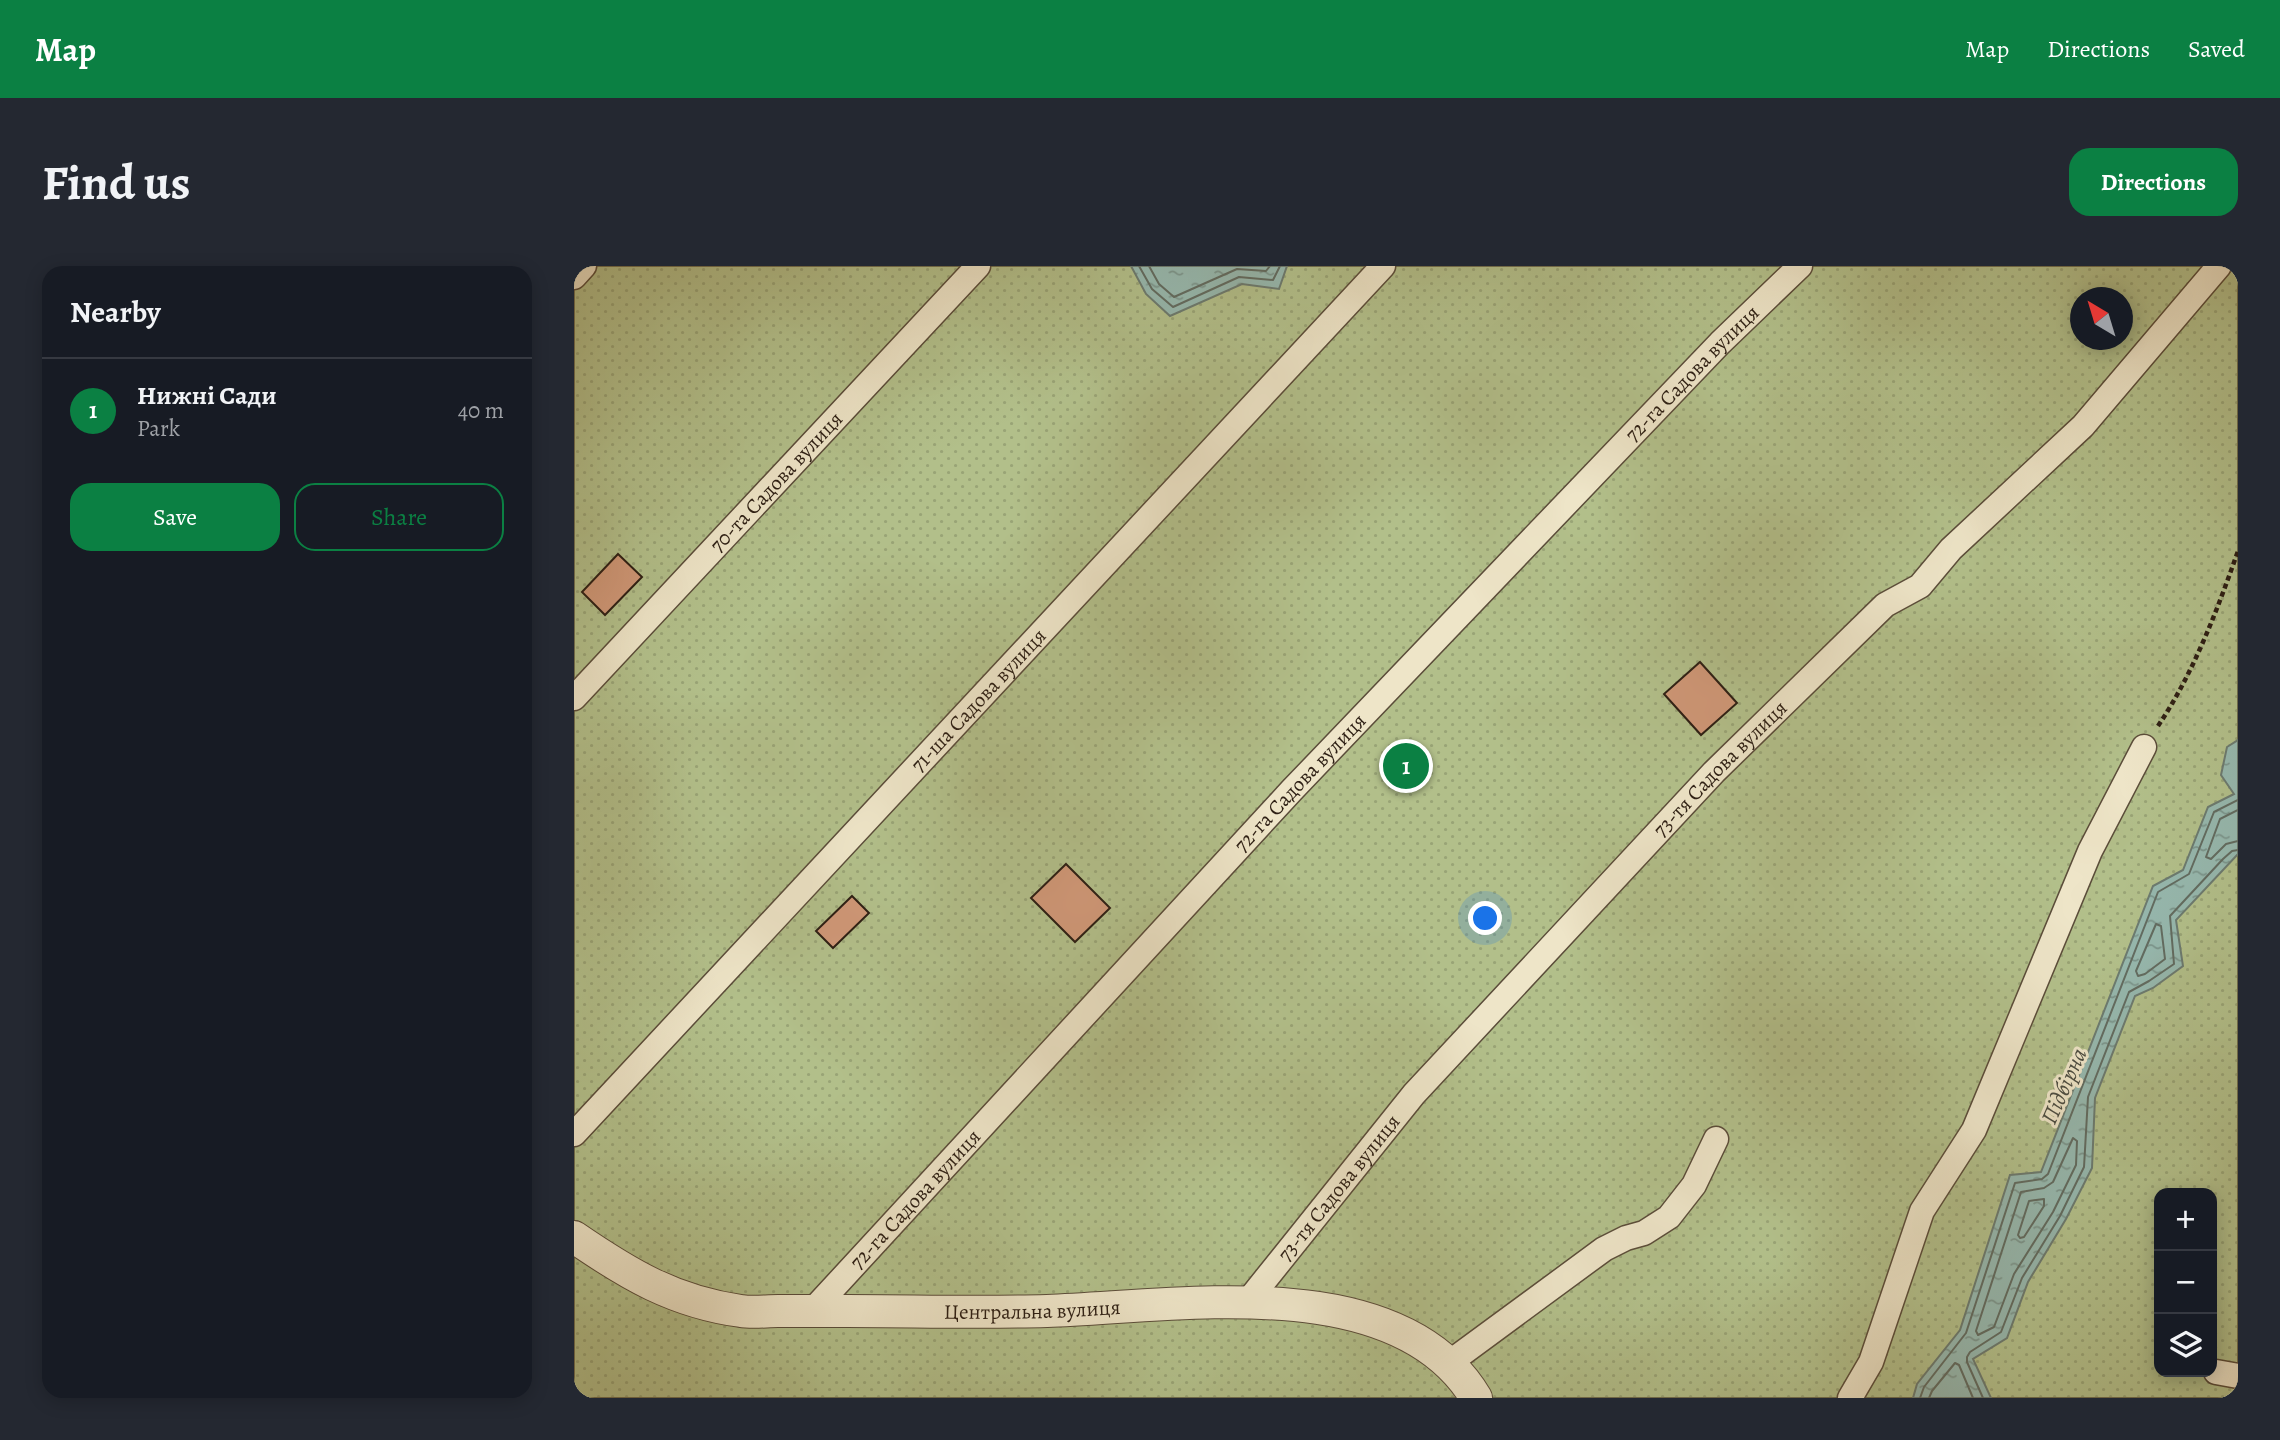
<!DOCTYPE html>
<html lang="en">
<head>
<meta charset="utf-8">
<style>
  body { margin:0; font-family:Alegreya,serif; background:#242831; color:#f1f3f6 }
  .controls { position:absolute; right:21px; bottom:21px; display:grid; overflow:hidden; border-radius:14px; box-shadow:0 4px 18px #0003 }
  .controls button { width:63px; height:63px; display:grid; place-items:center; padding:0; border:0; border-bottom:2px solid #363941; background:#171b24; color:#f1f3f6; font:35px sans-serif }
  .compass { position:absolute; left:1496px; top:21px; width:63px; height:63px; border-radius:50%; background:#171b24; box-shadow:0 4px 18px #0003; rotate:322deg }
  .you { position:absolute; left:912px; top:653px; width:24px; height:24px; margin:-18px; border:5px solid #fff; border-radius:50%; background:#1a73e8; box-shadow:0 0 0 10px #1a73e833 }
  .badge { display:grid; place-items:center; width:46px; height:46px; border-radius:50%; background:#0b8043; color:#fff; font-size:23px; font-weight:700 }
  .pin { position:absolute; translate:-50% -50%; border:4px solid #fff; box-shadow:0 2px 7px #0006 }
  .list { margin:0; padding:0; list-style:none }
  h2 { display:flex; justify-content:space-between; align-items:center; height:91px; margin:0; padding:0 28px; font-size:30px }
  h2 small { font-size:23px; font-weight:400; color:#9ea1a6 }
  .list li { display:grid; grid-template-columns:46px 1fr auto; gap:21px; align-items:center; box-sizing:border-box; height:105px; padding:0 28px; border-top:2px solid #363941 }
  .list b { display:block; font-size:26px; white-space:nowrap }
  .list p { margin:0; font-size:23px; white-space:nowrap; color:#9ea1a6 }
  .list em { font-size:23px; font-style:normal; color:#9ea1a6 }
  .actions { display:flex; gap:14px; padding:21px 28px }
  .actions a { flex:1; padding:16px 0; border:2px solid #0b8043; border-radius:21px; text-align:center; font-size:24px; color:#0b8043 }
  .actions .main { background:#0b8043; color:#fff }
  .icon { flex:none; width:38px; height:38px; fill:none; stroke:currentColor; stroke-width:2; stroke-linecap:round; stroke-linejoin:round }
  .map { position:relative; flex:none; width:1664px; height:1132px; overflow:hidden; border-radius:21px }
  header { display:flex; align-items:center; gap:42px; box-sizing:border-box; height:98px; padding:0 35px; background:#0b8043; color:#fff }
  header strong { font-size:33px }
  nav { display:flex; gap:38px; margin-inline-start:auto; font-size:24px }
  .intro { display:flex; align-items:center; justify-content:space-between; box-sizing:border-box; height:168px; padding:0 42px }
  h1 { margin:0; font-size:49px }
  .button { padding:18px 32px; border-radius:21px; background:#0b8043; color:#fff; font-size:24px; font-weight:700 }
  main { display:flex; gap:42px; padding:0 42px }
  aside { flex:1; background:#171b24; border-radius:21px; box-shadow:0 4px 18px #0003 }
  .map>svg:first-child { display:block }
</style>
</head>
<body>
<header>
<strong>Map</strong>
<nav><a>Map</a><a>Directions</a><a>Saved</a></nav>
</header>
<div class="intro"><h1>Find us</h1><a class="button">Directions</a></div>
<main>
<aside>
<h2>Nearby<small></small></h2>
<ul class="list">
<li><span class="badge">1</span><div><b>Нижні Сади</b><p>Park</p></div><em>40 m</em></li>
</ul>
<div class="actions"><a class="main">Save</a><a>Share</a></div>
</aside>
<div class="map">
<svg width="1664" height="1132" viewBox="0 0 1664 1132">
  <defs>
    <pattern id="garden-dots" width="8" height="8" patternUnits="userSpaceOnUse" patternTransform="scale(1.75)"><rect width="8" height="8" fill="#b2bf8a"/><path d="M2 2h.1M6 6h.1" fill="none" stroke="#99a476" stroke-width="1.8" stroke-linecap="round"/></pattern>
    <pattern id="water-ripples" width="26" height="14" patternUnits="userSpaceOnUse" patternTransform="scale(1.75)"><rect width="26" height="14" fill="#96b8ae"/><path d="M2 4q2-2 4 0t4 0M15 11q2-2 4 0t4 0" fill="none" stroke="#7b958c"/></pattern>
  </defs>
  <rect width="100%" height="100%" fill="#e5d7aa"/>
  <filter id="stains"><feTurbulence type="fractalNoise" baseFrequency=".00286" numOctaves="4"/><feColorMatrix values="0 0 0 0 .2 0 0 0 0 .09 0 0 0 0 .02 0 0 0 .5 -.17"/></filter>
  <radialGradient id="worn" r=".72"><stop offset=".6" stop-color="#630" stop-opacity="0"/><stop offset="1" stop-color="#630" stop-opacity=".3"/></radialGradient>
  <!-- garden -->
  <path fill="url(#garden-dots)" stroke="#706f4f" stroke-width="2" fill-rule="evenodd" d="M0 0H1664V1132H0ZM1506 32H1548V74H1506ZM1585 927H1638V1106H1585Z"/>
  <!-- water -->
  <g fill="url(#water-ripples)" stroke="#6c7b70" stroke-width="2">
    <path d="M557 0H713L705 23 668 18 596 50 572 28Z"/>
    <path d="M1664 474V588L1602 654 1609 700 1579 722 1561 730 1521 832 1518 902 1492 953 1454 1016 1433 1072 1399 1093 1417 1132H1339L1343 1118 1386 1064 1436 909 1467 906 1579 620 1609 604 1634 541 1660 528 1647 509 1653 481Z"/>
  </g>
  <g fill="none" stroke-linecap="round" stroke-linejoin="round">
    <!-- shore -->
    <g stroke="#626c61" stroke-width="2">
      <path d="M565 0 578 23 599 41 665 11 699 14 706 0"/>
      <path d="M575 0 585 18 600 31 663 3 692 5 696 0"/>
      <path d="M1664 544 1646 553 1632 591 1637 593 1652 578 1664 575"/>
      <path d="M1582 658 1587 660 1591 693 1571 708 1564 710 1562 705Z"/>
      <path d="M1499 872 1503 875 1502 899 1479 946 1440 1008 1420 1061 1404 1069 1402 1065 1447 926 1470 922 1479 916Z"/>
      <path d="M1470 933V940L1450 971 1446 972 1444 969 1455 935Z"/>
      <path d="M1346 1132 1350 1121 1392 1067 1441 917 1468 913 1474 908 1584 626 1615 608 1640 546 1664 534"/>
      <path d="M1355 1132 1358 1125 1381 1097 1385 1099 1399 1132"/>
      <path d="M1409 1132 1393 1096V1091L1396 1086 1427 1066 1448 1012 1486 950 1510 901 1514 831 1555 726 1575 715 1600 698 1596 650 1649 593 1658 585 1664 584"/>
    </g>
  </g>
  <!-- building -->
  <g fill="#d09878" stroke="#2d1f14" stroke-width="2">
    <path d="M44 288 68 311 31 349 8 326Z"/>
    <path d="M1126 396 1163 437 1127 469 1090 428Z"/>
    <path d="M492 598 536 642 501 676 457 632Z"/>
    <path d="M278 630 295 647 259 682 242 665Z"/>
  </g>
  <g fill="none" stroke-linecap="round" stroke-linejoin="round">
    <defs>
      <g id="minor">
        <path d="M0 11 10 0"/>
        <path id="s1" d="M0 432 404 0"/>
        <path id="s2" d="M0 868 809 0"/>
        <path id="s3" d="M674 1035 840 828 1140 506 1311 339 1346 320 1377 283 1509 160 1645 0"/>
        <path id="s4" d="M238 1045 718 524 1146 77 1226 0"/>
        <path d="M875 1097 1030 983 1052 972 1070 967 1095 951 1120 919 1142 873"/>
        <path d="M1642 1106 1664 1110"/>
        <path d="M1276 1132 1297 1096 1348 945 1400 864 1516 585 1570 481"/>
      </g>
      <g id="tertiary">
        <path id="s5" d="M0 971C54 1008 100 1036 167 1045 179 1047 192 1045 204 1045 227 1045 250 1045 273 1045 340 1045 407 1047 473 1045 601 1041 824 1001 902 1132"/>
      </g>
    </defs>
    <!-- minor casing -->
    <use href="#minor" stroke="#5b4d3a" stroke-width="27"/>
    <!-- tertiary casing -->
    <use href="#tertiary" stroke="#5b4d3a" stroke-width="34"/>
    <!-- path -->
    <path stroke="#2d1f14" stroke-width="4.5" stroke-dasharray="5 3.5" stroke-linecap="butt" d="M1584 460C1619 408 1643 345 1664 285"/>
    <!-- minor -->
    <use href="#minor" stroke="#eee5c8" stroke-width="24"/>
    <!-- tertiary -->
    <use href="#tertiary" stroke="#eee5c8" stroke-width="32"/>
  </g>
  <g text-anchor="middle" dominant-baseline="central" stroke-width="6" stroke-linejoin="round" paint-order="stroke">
    <!-- street labels -->
    <g font-size="21" fill="#2d1f14" stroke="#eee5c8">
      <text stroke="none"><textPath href="#s4" startOffset="1286">72-га Садова вулиця</textPath></text>
      <text stroke="none"><textPath href="#s1" startOffset="296">70-та Садова вулиця</textPath></text>
      <text stroke="none"><textPath href="#s2" startOffset="593">71-ша Садова вулиця</textPath></text>
      <text stroke="none"><textPath href="#s3" startOffset="712">73-тя Садова вулиця</textPath></text>
      <text stroke="none"><textPath href="#s4" startOffset="719">72-га Садова вулиця</textPath></text>
      <text stroke="none"><textPath href="#s3" startOffset="145">73-тя Садова вулиця</textPath></text>
      <text stroke="none"><textPath href="#s4" startOffset="152">72-га Садова вулиця</textPath></text>
      <text stroke="none"><textPath href="#s5" startOffset="476">Центральна вулиця</textPath></text>
    </g>
    <!-- water labels -->
    <g font-size="23" font-style="italic" fill="#4c4d42" stroke="#eee5c8">
      <text transform="translate(1490 820) rotate(-66)">Підбірна</text>
    </g>
  </g>
  <rect width="100%" height="100%" filter="url(#stains)"/>
  <rect width="100%" height="100%" fill="url(#worn)"/>
</svg>
<div class="controls">
<button>+</button>
<button>−</button>
<button><svg class="icon" aria-label="layers" viewBox="0 0 24 24"><path d="M12 4l9 5-9 5-9-5zM3 14l9 5 9-5"/></svg></button>
</div>
<svg class="compass" viewBox="-18 -18 36 36"><path d="M0-13l5 13h-10z" fill="#e53935"/><path d="M0 13l5-13h-10z" fill="#9ea1a6"/></svg>
<div class="you"></div>
<div class="pin badge" style="left:832px;top:500px">1</div>
</div>
</main>
</body>
</html>
